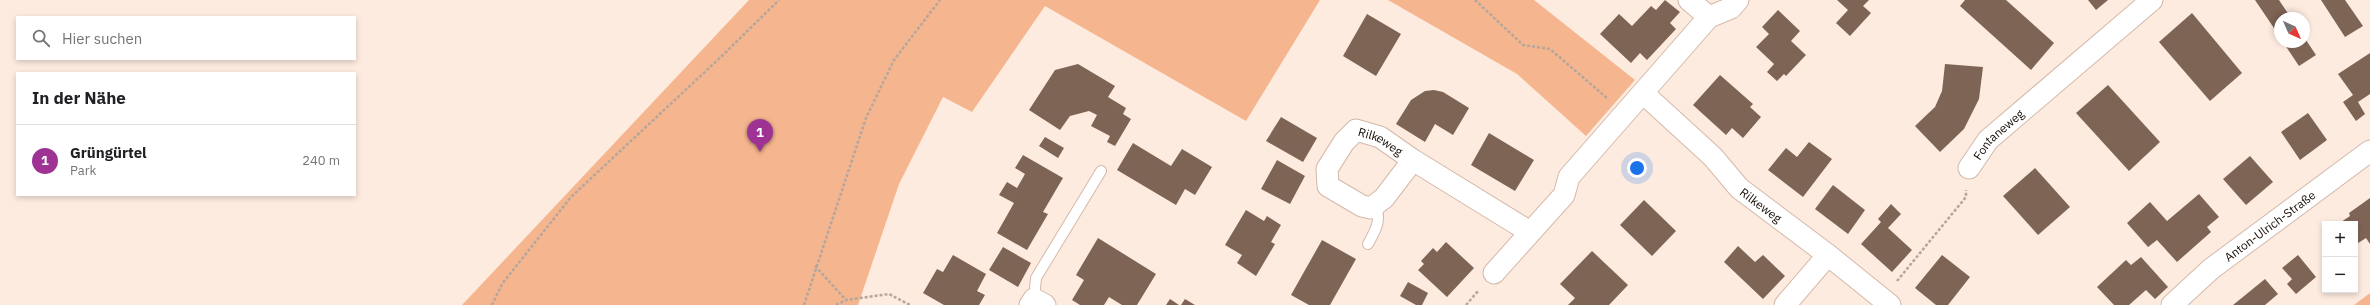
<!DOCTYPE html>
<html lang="de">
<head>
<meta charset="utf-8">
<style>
  body { margin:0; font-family:"IBM Plex Sans",sans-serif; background:#f6f6f6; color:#202124 }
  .controls { position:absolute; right:12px; bottom:12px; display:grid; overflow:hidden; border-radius:0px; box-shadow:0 2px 6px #0003 }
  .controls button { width:36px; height:36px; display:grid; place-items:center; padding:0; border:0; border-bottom:1px solid #e0e0e0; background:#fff; color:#202124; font:20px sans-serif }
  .compass { position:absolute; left:2274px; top:12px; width:36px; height:36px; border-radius:50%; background:#fff; box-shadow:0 2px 6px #0003; rotate:135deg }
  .you { position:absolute; left:1637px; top:168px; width:14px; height:14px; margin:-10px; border:3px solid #fff; border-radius:50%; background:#1a73e8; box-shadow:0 0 0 6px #1a73e833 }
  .badge { display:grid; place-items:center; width:26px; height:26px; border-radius:50%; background:#9e3394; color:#fff; font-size:13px; font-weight:700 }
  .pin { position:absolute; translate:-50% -33px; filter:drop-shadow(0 1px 2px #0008) }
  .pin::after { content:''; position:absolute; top:21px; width:14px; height:12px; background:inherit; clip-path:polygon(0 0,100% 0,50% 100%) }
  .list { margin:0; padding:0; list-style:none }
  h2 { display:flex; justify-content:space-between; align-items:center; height:52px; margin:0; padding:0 16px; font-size:17px }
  h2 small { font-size:13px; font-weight:400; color:#757577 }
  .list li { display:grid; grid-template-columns:26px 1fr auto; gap:12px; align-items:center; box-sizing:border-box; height:72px; padding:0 16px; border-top:1px solid #e0e0e0 }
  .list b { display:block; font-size:15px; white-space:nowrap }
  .list p { margin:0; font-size:13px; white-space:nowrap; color:#757577 }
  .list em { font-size:13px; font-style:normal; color:#757577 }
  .icon { flex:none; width:22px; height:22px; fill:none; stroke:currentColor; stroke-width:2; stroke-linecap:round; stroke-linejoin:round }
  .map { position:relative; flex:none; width:2370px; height:305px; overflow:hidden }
  .search { position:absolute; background:#fff; box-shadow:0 2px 6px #0003; left:16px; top:16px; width:340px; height:44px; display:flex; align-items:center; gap:10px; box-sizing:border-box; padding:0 14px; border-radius:0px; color:#757577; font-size:15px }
  .panel { position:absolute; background:#fff; box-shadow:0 2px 6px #0003; left:16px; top:72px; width:340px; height:124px; border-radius:0px }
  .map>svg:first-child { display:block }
</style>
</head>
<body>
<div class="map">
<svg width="2370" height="305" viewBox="0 0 2370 305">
  <rect width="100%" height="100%" fill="#fdebe0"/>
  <!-- green -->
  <g fill="#f5b68f">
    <path d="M749 0H1320L1246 121 1045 6 972 112 943 97 899 184 858 305H462Z"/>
    <path d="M1388 0H1534L1635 80 1586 136 1517 74Z"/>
    <path d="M2370 293V305H2354Z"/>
  </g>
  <!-- building -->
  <g fill="#7e6455">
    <path d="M1665 0 1680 12 1670 23 1676 29 1647 60 1640 53 1631 63 1600 34 1619 14 1632 26 1651 6 1656 10Z"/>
    <path d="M1837 0H1869L1863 6 1871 13 1850 36 1836 23 1848 10Z"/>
    <path d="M1965 0H2006L2054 43 2031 70 1960 6Z"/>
    <path d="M2088 0H2108L2096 10Z"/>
    <path d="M2255 0H2279L2291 18H2280V37Z"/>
    <path d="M2321 0H2345L2363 26 2345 37Z"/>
    <path d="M1778 10 1800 31 1791 41 1806 55 1786 76 1784 74 1777 81 1767 72 1774 64 1756 47 1769 34 1762 27Z"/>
    <path d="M2192 13 2242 73 2210 101 2159 42Z"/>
    <path d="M1367 14 1401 34 1376 76 1343 56Z"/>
    <path d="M2304 37 2316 55 2299 66 2283 42H2304Z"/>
    <path d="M2370 53V94L2358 102 2365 114 2356 121 2343 102 2353 95 2338 74Z"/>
    <path d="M1078 64 1115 86 1108 97 1126 108 1123 114 1131 119 1115 146 1107 142 1110 136 1091 126 1097 115 1089 111 1070 116 1060 130 1029 110 1055 70Z"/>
    <path d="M1945 64 1983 67 1979 99 1964 129 1940 152 1915 126 1935 107 1942 91Z"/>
    <path d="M1720 75 1753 104 1750 107 1761 117 1743 138 1732 128 1726 135 1693 105Z"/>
    <path d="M2108 85 2160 142 2129 171 2076 113Z"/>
    <path d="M1434 90 1443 92 1469 108 1453 135 1435 124 1425 142 1396 124 1411 100 1425 91Z"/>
    <path d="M2308 113 2327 140 2300 160 2281 132Z"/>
    <path d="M1281 117 1317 138 1303 162 1266 141Z"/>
    <path d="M1489 133 1534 160 1515 191 1471 165Z"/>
    <path d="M1045 137 1064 148 1058 158 1039 146Z"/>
    <path d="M1809 142 1832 159 1803 197 1768 170 1786 148 1797 157Z"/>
    <path d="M1133 143 1171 166 1182 149 1212 167 1195 195 1185 189 1176 205 1117 170Z"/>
    <path d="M1023 155 1063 178 1043 212 1048 214 1027 250 997 233 1014 203 999 195 1007 182 1017 188 1025 174 1015 168Z"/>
    <path d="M2250 156 2273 182 2246 205 2223 179Z"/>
    <path d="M1277 160 1305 176 1290 204 1261 189Z"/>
    <path d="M2035 168 2070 207 2038 235 2003 196Z"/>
    <path d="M1833 185 1865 210 1848 234 1815 209Z"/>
    <path d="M2199 194 2219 217 2207 227 2211 232 2177 262 2157 240 2148 247 2127 223 2150 202 2167 221Z"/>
    <path d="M2370 198V244L2366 238 2355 245V224H2338L2350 216 2349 213Z"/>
    <path d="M1644 200 1676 231 1652 256 1620 225Z"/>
    <path d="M1891 204 1901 214 1888 228 1912 250 1892 272 1861 244 1881 222 1878 219Z"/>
    <path d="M1246 210 1264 221 1267 216 1281 225 1271 242 1275 244 1256 276 1237 263 1242 255 1225 245Z"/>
    <path d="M1098 238 1156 274 1137 305H1122L1109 297 1104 305H1080L1072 300 1084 280 1076 275Z"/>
    <path d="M1322 240 1356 259 1330 305H1309L1291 295Z"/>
    <path d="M1446 242 1474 268 1447 297 1418 270 1424 264 1421 261 1433 248 1437 252Z"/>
    <path d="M1738 246 1755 262 1763 255 1785 276 1763 299 1724 262Z"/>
    <path d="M1003 247 1031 263 1018 287 989 270Z"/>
    <path d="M1592 251 1628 285 1609 305H1568L1575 298 1560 284Z"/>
    <path d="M953 255 986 274 977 291 985 295 979 305H944L923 293 937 269 943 272Z"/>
    <path d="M1942 255 1970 277 1948 305H1936L1915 288Z"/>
    <path d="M2298 255 2316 277 2296 294 2287 284 2292 279 2282 268Z"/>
    <path d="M2141 257 2168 287 2155 299 2146 290 2129 305H2114L2097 287 2126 260 2131 265Z"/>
    <path d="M2265 279 2278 294 2265 305H2233Z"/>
    <path d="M1408 282 1428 293 1422 305H1416L1400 296Z"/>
    <path d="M1170 299 1179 305H1166Z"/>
    <path d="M1185 299 1195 305H1181Z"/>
  </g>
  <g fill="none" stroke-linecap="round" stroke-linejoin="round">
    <defs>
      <g id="lane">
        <path d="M1368 244C1376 229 1382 221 1375 204"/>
        <path d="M1034 299 1036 278 1101 171"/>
      </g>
      <g id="street">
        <path d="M1689 0 1709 17"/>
        <path id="s1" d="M1643 93 1713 157 1739 188 1828 255 1890 305"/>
        <path id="s2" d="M1413 160 1384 198 1371 208 1362 206 1328 186 1327 169 1344 142 1356 130 1380 137 1413 160 1530 232"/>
        <path id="s3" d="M1969 168 1988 140 2152 0"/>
        <path d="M1494 273 1564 195 1569 177 1709 17 1731 8 1738 0"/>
        <path d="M1030 305 1034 299 1045 305"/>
        <path d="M1785 305 1828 255"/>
        <path id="s4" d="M2172 305 2211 269 2370 151"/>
      </g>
    </defs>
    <!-- lane casing -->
    <use href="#lane" stroke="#d5b9a8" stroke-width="12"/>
    <!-- street casing -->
    <use href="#street" stroke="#d5b9a8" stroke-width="23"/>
    <!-- path -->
    <g stroke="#b5a69d" stroke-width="2.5" stroke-dasharray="3 2" stroke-linecap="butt">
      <path d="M1475 0 1523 45 1550 49 1607 98"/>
      <path d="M815 266 846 300"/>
      <path d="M1897 281 1966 197V190"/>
      <path d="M492 305 502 284 571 197 724 54 779 0"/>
      <path d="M804 305 866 118 894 60 940 0"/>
      <path d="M836 305 846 300 889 294 910 305"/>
      <path d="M1466 305 1479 290"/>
    </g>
    <!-- lane -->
    <use href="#lane" stroke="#fff" stroke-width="10"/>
    <!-- street -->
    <use href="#street" stroke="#fff" stroke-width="21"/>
  </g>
  <g text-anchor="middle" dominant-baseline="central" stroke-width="3" stroke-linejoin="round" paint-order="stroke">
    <!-- street labels -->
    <g font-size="12" fill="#160d07" stroke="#fcfcfc">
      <text stroke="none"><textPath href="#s3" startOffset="45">Fontaneweg</textPath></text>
      <text stroke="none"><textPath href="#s2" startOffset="206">Rilkeweg</textPath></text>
      <text stroke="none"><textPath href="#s1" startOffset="163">Rilkeweg</textPath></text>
      <text stroke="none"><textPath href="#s4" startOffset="126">Anton-Ulrich-Straße</textPath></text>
    </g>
  </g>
</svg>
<div class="controls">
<button>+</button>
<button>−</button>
</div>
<svg class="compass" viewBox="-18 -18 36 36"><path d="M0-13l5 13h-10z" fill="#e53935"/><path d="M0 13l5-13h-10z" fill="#757577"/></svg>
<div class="you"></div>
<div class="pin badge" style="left:760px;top:152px">1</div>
<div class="search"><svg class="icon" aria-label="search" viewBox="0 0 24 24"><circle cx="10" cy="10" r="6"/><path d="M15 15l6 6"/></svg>Hier suchen</div>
<section class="panel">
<h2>In der Nähe<small></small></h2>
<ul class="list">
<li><span class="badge">1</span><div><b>Grüngürtel</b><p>Park</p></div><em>240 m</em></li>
</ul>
</section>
</div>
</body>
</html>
